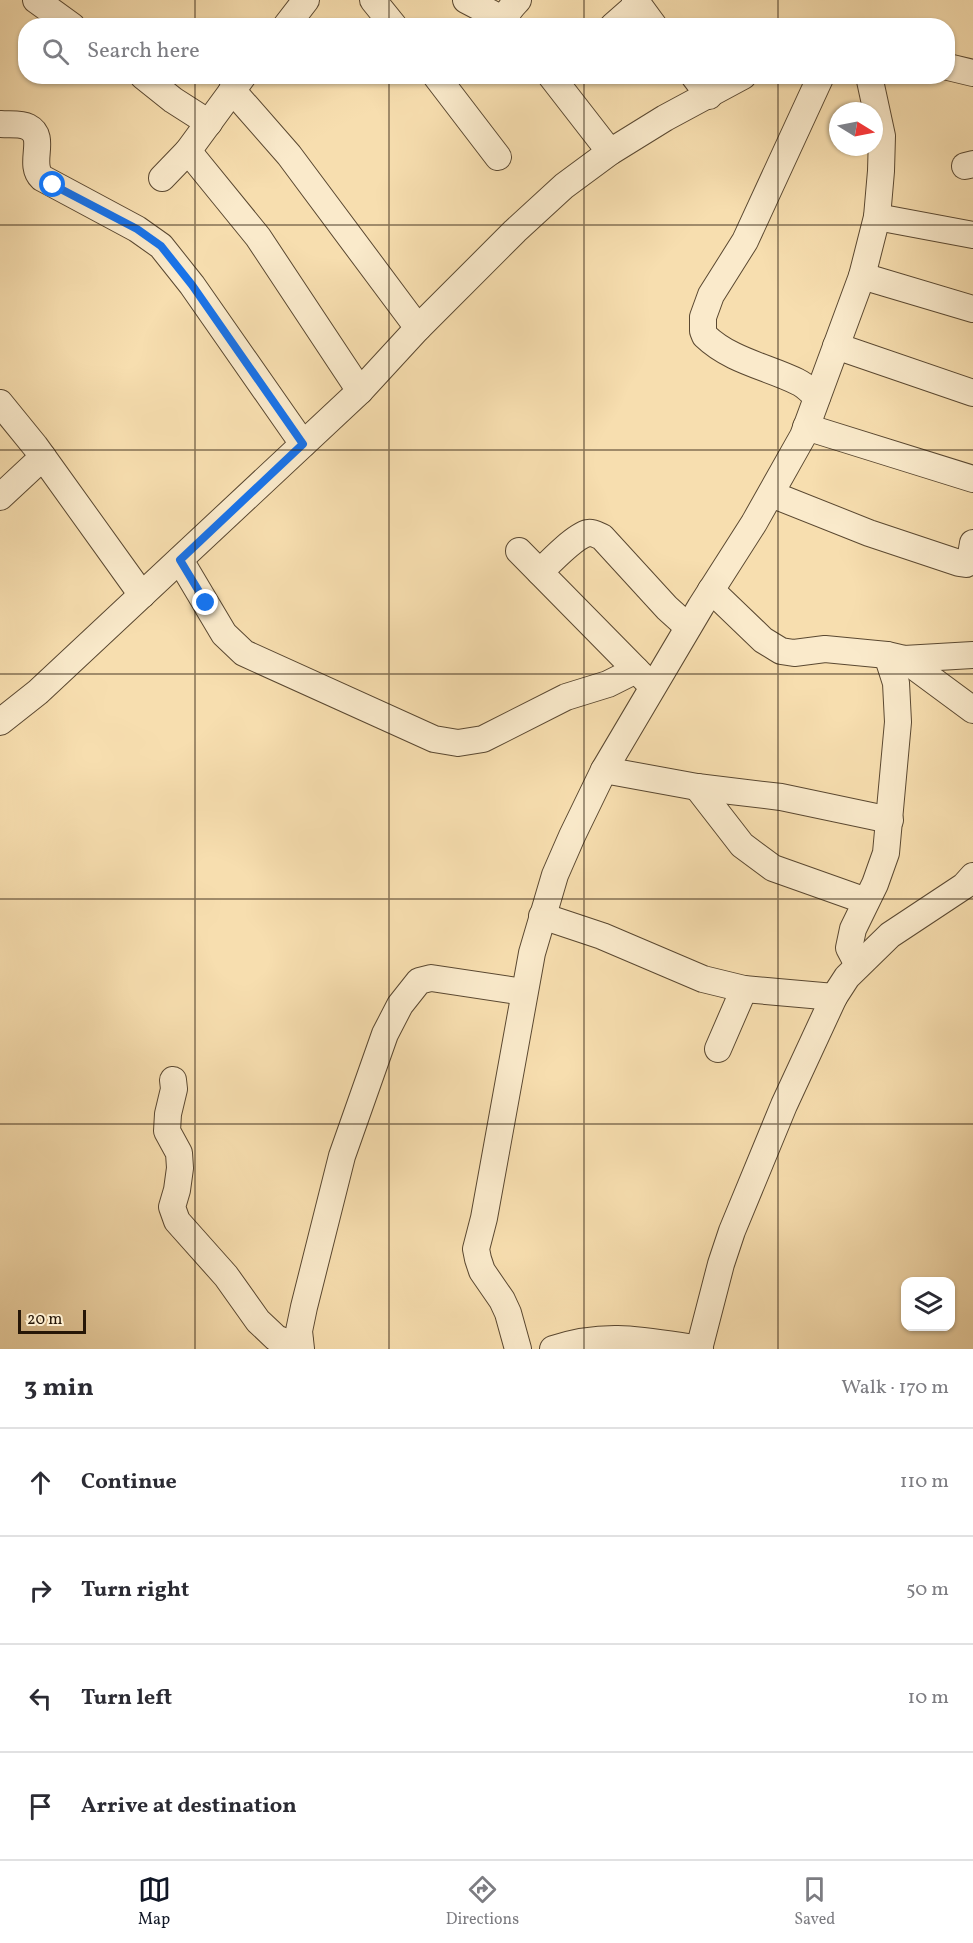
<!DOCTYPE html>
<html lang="en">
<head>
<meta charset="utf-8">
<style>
  body { margin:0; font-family:Vollkorn,serif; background:#f7f7f7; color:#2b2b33 }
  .controls { position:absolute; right:18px; bottom:18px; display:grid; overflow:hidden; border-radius:12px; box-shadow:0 2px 4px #0004 }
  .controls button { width:54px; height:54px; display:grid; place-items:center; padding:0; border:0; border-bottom:2px solid #e1e1e2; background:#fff; color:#2b2b33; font:30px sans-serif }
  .compass { position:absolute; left:829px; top:102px; width:54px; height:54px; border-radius:50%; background:#fff; box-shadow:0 2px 4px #0004; rotate:100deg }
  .scale { position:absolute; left:18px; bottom:15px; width:68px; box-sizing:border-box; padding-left:6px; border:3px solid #261607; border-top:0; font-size:16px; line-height:21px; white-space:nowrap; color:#261607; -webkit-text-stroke:4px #faeacb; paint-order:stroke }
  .stop { position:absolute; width:18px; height:18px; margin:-14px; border:4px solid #1a73e8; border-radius:50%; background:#fff }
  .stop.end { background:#1a73e8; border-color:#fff; box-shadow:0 2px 6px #0008 }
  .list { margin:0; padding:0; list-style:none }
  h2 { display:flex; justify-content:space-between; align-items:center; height:78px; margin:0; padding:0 24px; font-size:26px }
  h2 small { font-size:20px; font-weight:400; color:#7c7c81 }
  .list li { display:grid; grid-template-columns:39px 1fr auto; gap:18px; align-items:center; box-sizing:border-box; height:108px; padding:0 24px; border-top:2px solid #e1e1e2 }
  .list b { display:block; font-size:22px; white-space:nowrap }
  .list em { font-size:20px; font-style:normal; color:#7c7c81 }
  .icon { flex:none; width:33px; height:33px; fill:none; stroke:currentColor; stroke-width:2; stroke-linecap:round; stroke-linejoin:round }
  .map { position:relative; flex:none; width:973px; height:1349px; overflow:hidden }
  .search { position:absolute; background:#fff; box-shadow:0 2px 4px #0004; left:18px; right:18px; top:18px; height:66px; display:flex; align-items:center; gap:15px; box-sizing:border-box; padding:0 21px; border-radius:24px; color:#7c7c81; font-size:22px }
  .sheet { height:510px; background:#fff }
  nav { display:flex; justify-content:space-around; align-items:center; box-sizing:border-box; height:84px; border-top:2px solid #e1e1e2; background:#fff; font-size:16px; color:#7c7c81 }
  nav a { display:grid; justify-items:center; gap:3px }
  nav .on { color:#111827 }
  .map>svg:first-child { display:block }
</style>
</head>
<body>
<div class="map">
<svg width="973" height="1349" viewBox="0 0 973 1349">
  <rect width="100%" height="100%" fill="#f7deaf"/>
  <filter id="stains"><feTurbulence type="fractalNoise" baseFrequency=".00333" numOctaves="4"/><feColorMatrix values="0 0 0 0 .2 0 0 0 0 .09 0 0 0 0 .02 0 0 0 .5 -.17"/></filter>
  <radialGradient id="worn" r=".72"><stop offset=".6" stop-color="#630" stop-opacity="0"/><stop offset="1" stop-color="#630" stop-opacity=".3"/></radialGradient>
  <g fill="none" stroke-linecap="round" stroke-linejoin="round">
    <defs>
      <g id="minor">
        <path d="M36 0 72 26"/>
        <path d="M373 0 394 26"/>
        <path d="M466 0 506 21"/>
        <path d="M635 0 654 26"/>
        <path d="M286 26 306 0"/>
        <path d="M508 26C503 14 511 8 518 0"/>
        <path d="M613 26 638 4"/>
        <path d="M948 67 973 73"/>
        <path d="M143 76 173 100 209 123"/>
        <path d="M436 76 498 157"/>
        <path d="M551 76 610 152"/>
        <path d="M694 76 709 96"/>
        <path d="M232 90 289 155 418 328"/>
        <path d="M0 124C9 125 20 123 28 127 48 137 27 164 42 178L137 229 161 246 192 285 303 444"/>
        <path d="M188 151 258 237 360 391"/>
        <path d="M965 166 973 164"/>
        <path d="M162 178 188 151 243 76"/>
        <path d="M877 217 973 235"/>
        <path d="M862 276 973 309"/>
        <path d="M836 346 973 393"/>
        <path d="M817 397C811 392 805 385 798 382 768 367 731 361 705 336L703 331V317L711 295 745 241 821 76"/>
        <path d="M0 403 35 446 142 595"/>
        <path d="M806 427 973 479"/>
        <path d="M771 494 869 533 959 563 966 564 970 561 973 543"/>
        <path d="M0 497 43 457"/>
        <path d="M519 551 646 680"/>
        <path d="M180 560 224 634 244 653 434 739 458 743 483 739 566 697 608 684 636 670"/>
        <path d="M540 572C550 562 575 536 588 533 593 532 597 535 602 537L667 608 688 627"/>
        <path d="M711 590 763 640 781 651 794 653 825 649 887 655 904 659 973 655"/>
        <path d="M904 659 973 710"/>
        <path d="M0 722 38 692 360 391 418 328 515 231 564 186 610 152 665 118 743 76"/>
        <path d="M604 770 697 787 781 797 890 820"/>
        <path d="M697 787 742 845 773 868 866 901"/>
        <path d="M542 916 602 936 703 979 744 989 834 997"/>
        <path d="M858 965 849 948 853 929 875 884 886 853 898 722 896 683 887 655"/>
        <path d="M718 1049 744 989"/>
        <path d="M173 1080 174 1089 168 1114 167 1131 179 1153 180 1168 177 1190 172 1207 177 1221 226 1276 258 1321 276 1338 286 1342H300"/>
        <path d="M301 1349 299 1331 304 1307 342 1156 385 1034 400 1005 419 981 431 978 524 992"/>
        <path d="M518 1349 508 1313 502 1300 482 1271 478 1259 476 1249 484 1218 532 953 555 875 572 836 604 770 701 606 754 523 803 436 862 276 877 217 881 171 882 136 869 76"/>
        <path d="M553 1349C607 1331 646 1341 700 1349"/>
        <path d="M699 1349 721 1264 732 1231 784 1105 834 997 847 977 890 935 964 886 973 876"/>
      </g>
    </defs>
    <!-- minor casing -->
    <use href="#minor" stroke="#5a4831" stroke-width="28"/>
    <!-- minor -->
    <use href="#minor" stroke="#faeacb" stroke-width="26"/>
  </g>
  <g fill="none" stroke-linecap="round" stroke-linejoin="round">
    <!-- route -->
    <path stroke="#1a73e8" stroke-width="8" d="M53 185 137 229 161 246 192 285 303 444 180 560 206 603"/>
  </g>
  <!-- grid -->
  <path fill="none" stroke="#261607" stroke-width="1.5" stroke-opacity="0.55" d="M195 0V26M389 0V26M584 0V26M778 0V26M195 76V1349M389 76V1349M584 76V1349M778 76V1349M0 225H973M0 450H973M0 674H973M0 899H973M0 1124H973"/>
  <rect width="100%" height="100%" filter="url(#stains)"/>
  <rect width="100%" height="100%" fill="url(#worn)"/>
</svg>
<div class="controls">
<button><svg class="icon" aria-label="layers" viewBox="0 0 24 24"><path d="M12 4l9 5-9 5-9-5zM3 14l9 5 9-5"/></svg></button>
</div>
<svg class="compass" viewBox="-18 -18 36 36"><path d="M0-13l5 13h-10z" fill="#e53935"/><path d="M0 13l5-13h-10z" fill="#7c7c81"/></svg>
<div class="scale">20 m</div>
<div class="stop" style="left:53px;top:185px"></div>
<div class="stop end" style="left:206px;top:603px"></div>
<div class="search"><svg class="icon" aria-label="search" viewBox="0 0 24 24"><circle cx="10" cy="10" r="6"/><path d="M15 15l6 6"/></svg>Search here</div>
</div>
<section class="sheet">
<h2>3 min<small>Walk · 170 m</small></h2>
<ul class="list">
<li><svg class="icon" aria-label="ahead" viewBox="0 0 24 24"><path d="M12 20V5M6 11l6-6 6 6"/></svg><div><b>Continue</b></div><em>110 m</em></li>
<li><svg class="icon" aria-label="right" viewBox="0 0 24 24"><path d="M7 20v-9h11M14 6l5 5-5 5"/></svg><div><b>Turn right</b></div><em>50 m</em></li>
<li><svg class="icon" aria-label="left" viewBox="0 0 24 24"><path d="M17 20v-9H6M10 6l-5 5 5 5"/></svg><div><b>Turn left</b></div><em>10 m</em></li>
<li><svg class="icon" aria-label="arrive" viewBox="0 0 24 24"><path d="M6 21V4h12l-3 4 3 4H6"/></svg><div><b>Arrive at destination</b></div></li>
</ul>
</section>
<nav>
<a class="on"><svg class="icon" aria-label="map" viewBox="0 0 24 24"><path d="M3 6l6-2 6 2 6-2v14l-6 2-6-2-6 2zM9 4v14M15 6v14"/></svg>Map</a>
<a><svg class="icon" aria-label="directions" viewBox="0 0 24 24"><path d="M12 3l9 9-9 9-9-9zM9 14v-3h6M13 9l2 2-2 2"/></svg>Directions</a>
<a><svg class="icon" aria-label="saved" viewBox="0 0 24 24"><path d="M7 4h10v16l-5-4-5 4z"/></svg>Saved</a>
</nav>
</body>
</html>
